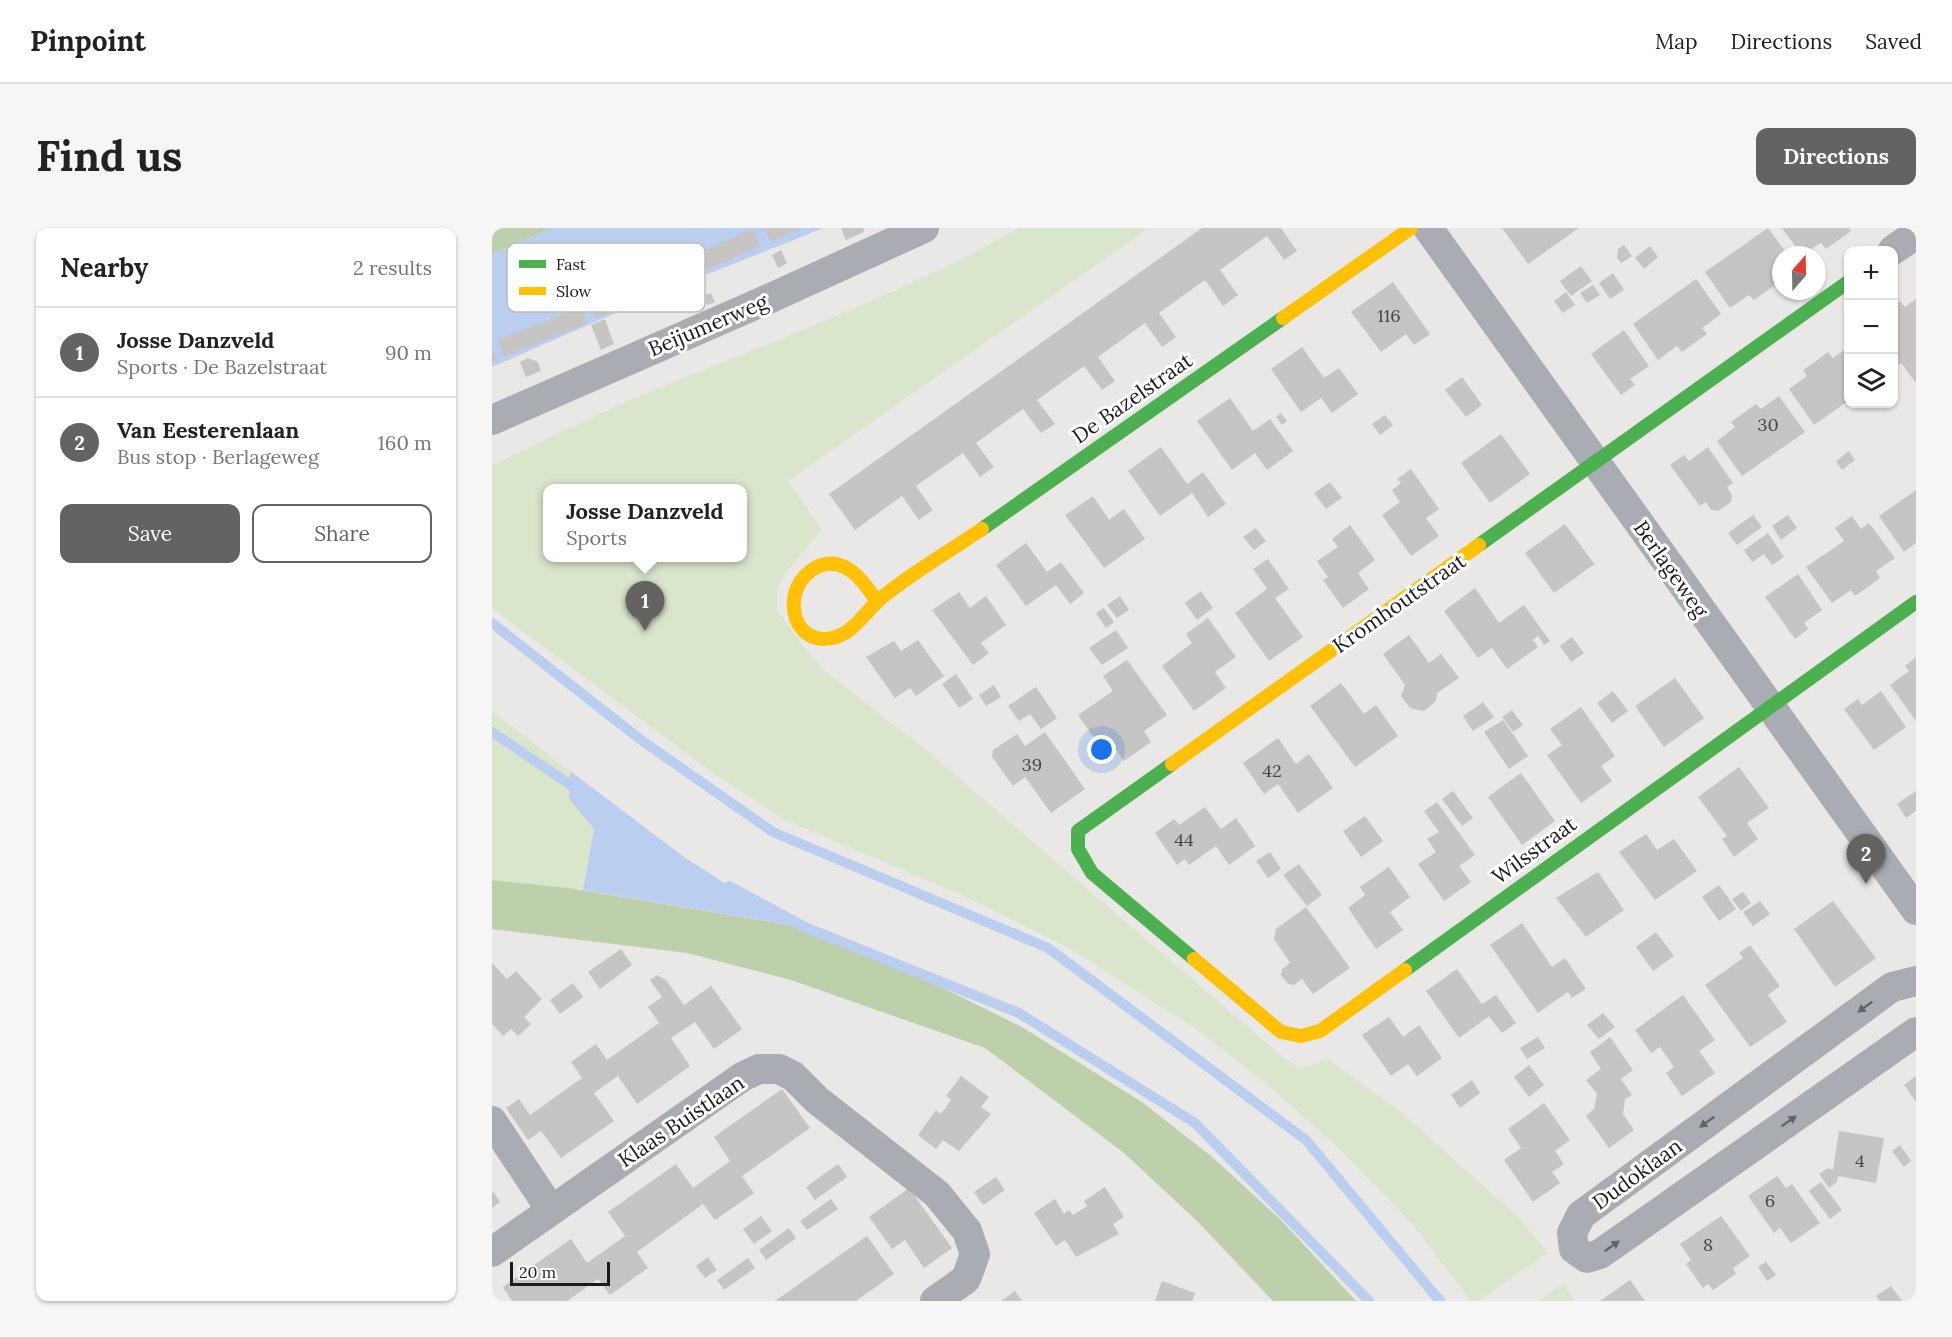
<!DOCTYPE html>
<html lang="en">
<head>
<meta charset="utf-8">
<style>
  body { margin:0; font-family:Lora,serif; background:#f6f6f6; color:#222 }
  .controls { position:absolute; right:18px; top:18px; display:grid; overflow:hidden; border-radius:12px; box-shadow:0 2px 4px #0004 }
  .controls button { width:54px; height:54px; display:grid; place-items:center; padding:0; border:0; border-bottom:2px solid #e0e0e0; background:#fff; color:#222; font:30px sans-serif }
  .compass { position:absolute; left:1280px; top:18px; width:54px; height:54px; border-radius:50%; background:#fff; box-shadow:0 2px 4px #0004; rotate:20deg }
  .scale { position:absolute; left:18px; bottom:15px; width:100px; box-sizing:border-box; padding-left:6px; border:3px solid #1c1b1b; border-top:0; font-size:16px; line-height:21px; white-space:nowrap; color:#1c1b1b; -webkit-text-stroke:4px #fff; paint-order:stroke }
  .you { position:absolute; left:610px; top:522px; width:21px; height:21px; margin:-15px; border:4px solid #fff; border-radius:50%; background:#1a73e8; box-shadow:0 0 0 9px #1a73e833 }
  .badge { display:grid; place-items:center; width:39px; height:39px; border-radius:50%; background:#646362; color:#fff; font-size:20px; font-weight:700 }
  .pin { position:absolute; translate:-50% -50px; filter:drop-shadow(0 2px 3px #0008) }
  .pin::after { content:''; position:absolute; top:32px; width:21px; height:18px; background:inherit; clip-path:polygon(0 0,100% 0,50% 100%) }
  .popup { position:absolute; left:51px; top:256px; width:204px; height:78px; box-sizing:border-box; display:grid; place-content:center; border-radius:12px; background:#fff; filter:drop-shadow(0 2px 4px #0005); font-size:20px; white-space:nowrap; color:#767676 }
  .popup b { font-size:22px; color:#222 }
  .popup::after { content:''; position:absolute; left:50%; top:100%; margin-left:-12px; border:12px solid transparent; border-top-color:#fff }
  .list { margin:0; padding:0; list-style:none }
  h2 { display:flex; justify-content:space-between; align-items:center; height:78px; margin:0; padding:0 24px; font-size:26px }
  h2 small { font-size:20px; font-weight:400; color:#767676 }
  .list li { display:grid; grid-template-columns:39px 1fr auto; gap:18px; align-items:center; box-sizing:border-box; height:90px; padding:0 24px; border-top:2px solid #e0e0e0 }
  .list b { display:block; font-size:22px; white-space:nowrap }
  .list p { margin:0; font-size:20px; white-space:nowrap; color:#767676 }
  .list em { font-size:20px; font-style:normal; color:#767676 }
  .actions { display:flex; gap:12px; padding:18px 24px }
  .actions a { flex:1; padding:14px 0; border:2px solid #646362; border-radius:12px; text-align:center; font-size:21px; color:#646362 }
  .actions .main { background:#646362; color:#fff }
  .icon { flex:none; width:33px; height:33px; fill:none; stroke:currentColor; stroke-width:2; stroke-linecap:round; stroke-linejoin:round }
  .map { position:relative; flex:none; width:1424px; height:1073px; overflow:hidden; border-radius:12px }
  header { display:flex; align-items:center; gap:36px; box-sizing:border-box; height:84px; padding:0 30px; background:#fff; border-bottom:2px solid #e0e0e0 }
  header strong { font-size:28px }
  nav { display:flex; gap:33px; margin-inline-start:auto; font-size:21px }
  .intro { display:flex; align-items:center; justify-content:space-between; box-sizing:border-box; height:144px; padding:0 36px }
  h1 { margin:0; font-size:42px }
  .button { padding:15px 27px; border-radius:12px; background:#646362; color:#fff; font-size:21px; font-weight:700 }
  main { display:flex; gap:36px; padding:0 36px }
  aside { flex:1; background:#fff; border-radius:12px; box-shadow:0 2px 4px #0004 }
  .map>svg:first-child { display:block }
</style>
</head>
<body>
<header>
<strong>Pinpoint</strong>
<nav><a>Map</a><a>Directions</a><a>Saved</a></nav>
</header>
<div class="intro"><h1>Find us</h1><a class="button">Directions</a></div>
<main>
<aside>
<h2>Nearby<small>2 results</small></h2>
<ul class="list">
<li><span class="badge">1</span><div><b>Josse Danzveld</b><p>Sports · De Bazelstraat</p></div><em>90 m</em></li>
<li><span class="badge">2</span><div><b>Van Eesterenlaan</b><p>Bus stop · Berlageweg</p></div><em>160 m</em></li>
</ul>
<div class="actions"><a class="main">Save</a><a>Share</a></div>
</aside>
<div class="map">
<svg width="1424" height="1073" viewBox="0 0 1424 1073">
  <rect width="100%" height="100%" fill="#eae8e6"/>
  <!-- green -->
  <g fill="#d9e6cc" fill-rule="evenodd">
    <path d="M527 0H657L296 253 330 301 295 343 285 361V382L314 422 334 444 432 520 793 831 810 841 835 830 914 888 1027 990 1056 1025 986 1073H979L920 996 853 926 777 858 703 800 575 719 481 672 291 591 218 543 0 380V237C52 213 104 186 157 164 280 113 410 67 527 0ZM56 260H250V330H56Z"/>
    <path d="M0 483 78 543 77 571 102 600 91 662 0 652Z"/>
    <path d="M1072 1055 1082 1073H1046Z"/>
  </g>
  <!-- forest -->
  <g fill="#bdd0ab">
    <path d="M0 0H60L0 26Z"/>
    <path d="M0 652 76 660 315 700 443 756 530 799 650 874 719 928 789 992 864 1073H781L704 992 632 925 493 820 299 752 195 725 0 701Z"/>
  </g>
  <!-- water -->
  <g fill="#bacef0">
    <path d="M60 0H332L183 59 0 139V26Z"/>
    <path d="M78 543 192 629 248 665 315 700 91 662 102 601 77 571Z"/>
  </g>
  <g fill="none" stroke-linecap="round" stroke-linejoin="round">
    <!-- stream -->
    <g stroke="#bacef0" stroke-width="10">
      <path d="M0 395 149 512 281 604 556 720 814 912 948 1073"/>
      <path d="M0 504 89 564"/>
      <path d="M237 658 315 700 527 785 703 895 877 1073"/>
    </g>
  </g>
  <!-- building -->
  <g fill="#c6c5c4">
    <path d="M273 0H310L279 14Z"/>
    <path d="M349 0H371L372 4 354 12Z"/>
    <path d="M710 0H789L805 23 792 32 775 8 728 42 746 67 731 78 713 52 667 85 684 109 670 119 653 95 606 129 623 153 610 162 592 138 545 172 563 196 549 205 531 181 484 215 502 239 488 249 471 225 424 258 441 282 427 292 410 268 363 302 337 266Z"/>
    <path d="M1010 0H1087L1036 36Z"/>
    <path d="M1276 0 1296 27H1289V44L1283 48 1287 54 1262 72 1257 67 1238 80 1213 44Z"/>
    <path d="M1290 0H1357L1359 3 1334 21 1329 15 1310 27Z"/>
    <path d="M261 1 268 18 189 53 182 36Z"/>
    <path d="M1132 17 1140 28 1129 35 1125 30 1126 21Z"/>
    <path d="M1158 18 1166 29 1152 41 1143 30Z"/>
    <path d="M289 22 295 35 286 40 280 27Z"/>
    <path d="M172 36 181 57 105 90 96 68Z"/>
    <path d="M1089 38 1100 53 1079 68 1068 53Z"/>
    <path d="M1121 45 1132 62 1118 71 1107 55Z"/>
    <path d="M1204 51 1229 86 1210 100 1215 106 1190 124 1185 118 1166 132 1141 96Z"/>
    <path d="M901 54 938 106 922 117 914 106 889 124 859 84Z"/>
    <path d="M1101 57 1108 67 1095 75 1088 65Z"/>
    <path d="M1074 64 1083 77 1071 85 1062 73Z"/>
    <path d="M219 65 223 74 215 77 211 68Z"/>
    <path d="M1424 71V155L1409 135 1402 140V77L1408 73 1413 79Z"/>
    <path d="M89 79 96 95 12 129 5 112Z"/>
    <path d="M113 91 122 116 109 122 99 97Z"/>
    <path d="M1132 102 1157 138 1138 151 1143 157 1129 167 1099 126Z"/>
    <path d="M810 119 832 150 847 140 866 166 840 185 829 170 809 184 779 141Z"/>
    <path d="M1356 119V173L1322 197 1297 161 1315 148 1311 142 1324 133 1336 124 1341 130Z"/>
    <path d="M0 120 5 132 0 134Z"/>
    <path d="M36 130 46 134 49 143 34 149 28 134Z"/>
    <path d="M970 149 990 177 974 189 953 162Z"/>
    <path d="M1287 168 1313 204 1250 248 1225 213 1243 199 1239 194 1264 176 1269 181Z"/>
    <path d="M738 170 761 203 778 191 801 223 775 242 763 225 740 242 705 193Z"/>
    <path d="M789 185 795 193 790 197 784 189Z"/>
    <path d="M893 187 901 197 888 207 880 196Z"/>
    <path d="M1009 206 1038 246 998 275 969 235Z"/>
    <path d="M669 219 695 256 711 244 734 276 716 289 700 265 668 288 636 243Z"/>
    <path d="M1216 219 1241 255 1235 259 1240 267 1239 274 1226 283 1219 282 1214 274 1208 278 1178 237 1192 227 1197 233Z"/>
    <path d="M1357 223 1363 232 1350 242 1344 233Z"/>
    <path d="M919 241 947 281 934 290 947 308 919 328 890 287 908 274 900 262 909 255 905 251Z"/>
    <path d="M838 254 850 270 834 281 822 265Z"/>
    <path d="M1424 262V315L1412 324 1387 288Z"/>
    <path d="M601 268 617 292 632 281 653 311 612 340 573 287Z"/>
    <path d="M1261 287 1270 299 1245 317 1236 305Z"/>
    <path d="M1296 287 1305 300 1289 312 1280 298Z"/>
    <path d="M1360 288 1369 301 1377 295 1403 330 1384 343 1388 350 1376 359 1363 368 1359 362 1340 375 1314 339 1352 313 1343 300Z"/>
    <path d="M1073 296 1104 338 1101 337 1062 365 1033 325Z"/>
    <path d="M858 297 883 332 866 345 877 361 851 380 831 352 836 349 825 333 846 319 840 311Z"/>
    <path d="M764 300 774 313 762 322 751 309Z"/>
    <path d="M1276 305 1292 329 1280 337 1272 326 1260 334 1252 322Z"/>
    <path d="M534 315 555 344 569 334 592 365 578 376 564 357 534 378 504 337Z"/>
    <path d="M776 331 797 361 783 370 811 409 777 433 743 385 775 361 761 341Z"/>
    <path d="M1306 346 1330 382 1312 395 1316 401 1303 411 1273 369Z"/>
    <path d="M983 360 1007 395 1032 377 1058 413 1052 417 1046 408 1041 412 1046 419 1015 441 1000 420 986 430 952 383Z"/>
    <path d="M709 363 721 380 705 392 693 375Z"/>
    <path d="M467 364 478 380 494 368 514 397 489 415 497 425 481 437 440 382Z"/>
    <path d="M628 368 637 382 625 390 615 377Z"/>
    <path d="M612 380 622 394 614 400 604 385Z"/>
    <path d="M716 390 744 429 723 444 734 460 702 483 670 438 700 415 694 406Z"/>
    <path d="M624 402 636 420 610 437 597 420Z"/>
    <path d="M917 407 937 435 949 426 967 450 945 465 944 473 932 483 918 480 909 468 913 457 891 426Z"/>
    <path d="M1080 409 1092 425 1079 434 1068 418Z"/>
    <path d="M426 412 452 448 424 468 418 460 403 470 374 429 402 413 409 423Z"/>
    <path d="M1424 429V493L1398 457 1417 443 1413 438Z"/>
    <path d="M635 432 675 487 652 503 659 514 632 533 621 517 612 524 586 487 621 463 611 448Z"/>
    <path d="M464 446 481 471 467 480 450 456Z"/>
    <path d="M1183 450 1212 490 1172 519 1143 478Z"/>
    <path d="M849 455 872 486 884 477 906 508 863 539 818 478Z"/>
    <path d="M502 457 509 469 494 478 487 467Z"/>
    <path d="M544 459 565 490 549 501 538 486 527 493 516 478Z"/>
    <path d="M1121 463 1136 483 1120 495 1105 475Z"/>
    <path d="M1389 463 1414 499 1382 522 1352 481 1366 471 1370 477Z"/>
    <path d="M991 474 1002 489 981 503 971 488Z"/>
    <path d="M1089 479 1123 528 1109 538 1120 553 1089 575 1055 527 1070 517 1058 501Z"/>
    <path d="M1020 482 1031 497 1021 504 1010 489Z"/>
    <path d="M1011 492 1036 528 1017 541 992 504Z"/>
    <path d="M553 504 593 561 559 585 533 549 521 558 500 529 501 522 525 506 533 518Z"/>
    <path d="M786 510 804 536 817 526 841 560 806 585 786 556 772 566 751 535Z"/>
    <path d="M1247 539 1277 580 1255 595 1266 611 1242 629 1230 611 1235 608 1206 569Z"/>
    <path d="M1029 545 1063 593 1030 617 996 569Z"/>
    <path d="M961 563 981 590 970 598 950 571Z"/>
    <path d="M1424 563V583L1414 590 1405 576Z"/>
    <path d="M945 574 983 627 967 638 979 654 952 673 926 636 944 624 935 611 947 604 932 583Z"/>
    <path d="M713 579 729 601 744 590 763 618 737 637 724 618 697 637 693 631 685 637 663 605 682 591 687 597Z"/>
    <path d="M873 588 891 613 869 629 851 603Z"/>
    <path d="M1154 606 1165 622 1182 611 1205 643 1163 672 1127 624Z"/>
    <path d="M778 624 789 641 776 650 764 633Z"/>
    <path d="M807 636 830 667 815 678 791 647Z"/>
    <path d="M897 639 918 669 898 684 911 702 884 721 856 680 873 667 868 659Z"/>
    <path d="M1106 644 1132 682 1094 709 1064 670Z"/>
    <path d="M1227 657 1244 681 1227 693 1210 669Z"/>
    <path d="M1251 664 1259 675 1249 683 1240 671Z"/>
    <path d="M1268 673 1278 686 1261 698 1251 684Z"/>
    <path d="M1341 673 1384 730 1343 759 1302 701Z"/>
    <path d="M814 679 858 740 821 766 810 751 802 757 796 756 789 747 790 741 798 735 782 711 784 701Z"/>
    <path d="M1030 695 1060 739 1073 730 1094 761 1080 770 1076 764 1046 785 998 717Z"/>
    <path d="M1164 704 1182 728 1161 743 1144 719Z"/>
    <path d="M1258 717 1288 758 1276 767 1295 794 1258 819 1213 757 1251 730 1247 725Z"/>
    <path d="M129 721 140 737 108 761 96 744Z"/>
    <path d="M0 735 15 751 24 743 50 771 32 789 39 796 26 808 19 801 11 808 0 796Z"/>
    <path d="M965 741 990 776 1004 767 1024 795 1010 805 997 788 967 810 934 763Z"/>
    <path d="M165 747 174 752 192 777 219 758 250 801 222 821 203 794 179 810 198 838 145 876 126 848 102 865 122 893 69 930 49 903 36 912 14 880 27 871 38 887 90 850 79 834 104 816 115 832 167 795 156 779 170 769 158 752Z"/>
    <path d="M81 755 91 769 68 786 58 772Z"/>
    <path d="M1191 767 1223 812 1207 823 1223 845 1190 868 1174 845 1182 839 1168 819 1159 825 1143 802Z"/>
    <path d="M1111 785 1123 799 1107 811 1095 797Z"/>
    <path d="M897 789 911 809 927 797 950 830 925 848 916 836 899 848 870 807Z"/>
    <path d="M1046 809 1053 820 1035 831 1028 820Z"/>
    <path d="M1118 809 1141 842 1129 851 1140 867 1133 871 1131 886 1142 902 1117 920 1094 888 1102 881 1105 866 1094 852 1109 841 1098 824Z"/>
    <path d="M1037 837 1052 857 1037 869 1022 849Z"/>
    <path d="M469 848 497 869 489 879 499 886 467 923 451 912 444 921 426 907 444 882 449 886 459 872 454 868Z"/>
    <path d="M1424 848V874L1412 857Z"/>
    <path d="M980 852 988 865 968 880 959 867Z"/>
    <path d="M290 861 318 900 250 948 262 965 223 992 211 976 145 1024 156 1040 118 1067 106 1051 75 1073H20L11 1059 79 1011 95 1035 133 1008 116 984 184 936 201 960 238 933 222 909Z"/>
    <path d="M1052 875 1078 912 1063 923 1072 936 1060 944 1068 955 1041 974 1012 932 1029 920 1016 901Z"/>
    <path d="M1347 903 1392 910 1384 955 1346 948 1345 954 1337 960 1327 946 1336 940 1341 942Z"/>
    <path d="M1408 917 1419 933 1412 939 1400 923Z"/>
    <path d="M346 936 355 949 323 972 314 959Z"/>
    <path d="M1285 948 1294 960 1300 956 1328 995 1299 1015 1288 1000 1282 1005 1256 968Z"/>
    <path d="M504 949 513 962 491 977 482 964Z"/>
    <path d="M1329 954 1350 982 1338 991 1317 963Z"/>
    <path d="M613 959 632 989 621 996 627 1006 584 1029 573 1012 564 1018 542 985 563 971 572 986 577 982 581 987 595 978 592 973Z"/>
    <path d="M417 960 460 1020 432 1040 413 1012 400 1021 377 989Z"/>
    <path d="M0 962 8 974 0 980Z"/>
    <path d="M339 971 346 981 315 1002 308 993Z"/>
    <path d="M269 988 280 1003 262 1016 251 1001Z"/>
    <path d="M1229 988 1258 1028 1241 1040 1244 1046 1221 1062 1216 1056 1211 1060 1194 1036 1199 1032 1188 1016Z"/>
    <path d="M297 1000 304 1010 274 1032 267 1022Z"/>
    <path d="M375 1008 402 1046 364 1073H283Z"/>
    <path d="M216 1029 225 1042 213 1050 204 1038Z"/>
    <path d="M256 1030 263 1040 232 1062 225 1052Z"/>
    <path d="M1274 1034 1284 1047 1275 1053 1266 1039Z"/>
    <path d="M1138 1052 1153 1073H1108Z"/>
    <path d="M670 1053 703 1065 700 1073H663Z"/>
    <path d="M1399 1058 1410 1073H1388L1384 1068Z"/>
    <path d="M523 1063 530 1073H509Z"/>
  </g>
  <g fill="none" stroke-linecap="round" stroke-linejoin="round">
    <!-- street -->
    <g stroke="#a9acb2" stroke-width="30">
      <path d="M936 0 1424 682"/>
      <path d="M1401 22 1424 6"/>
      <path d="M0 192 272 73 432 0"/>
      <path d="M1424 753 1400 759 1089 987 1080 1005 1082 1021 1095 1030 1108 1026 1424 804"/>
      <path d="M0 893 59 982"/>
      <path d="M0 1024 250 849 267 841H287L301 848 325 872 445 966 475 1003 483 1026 474 1051 443 1073"/>
    </g>
    <!-- fast -->
    <g stroke="#4caf50" stroke-width="14">
      <path d="M490 301 791 90"/>
      <path d="M987 317 1356 54"/>
      <path d="M680 536 586 603V621L600 645 702 731"/>
      <path d="M913 742 1424 374"/>
    </g>
    <!-- slow -->
    <g stroke="#ffc107" stroke-width="14">
      <path d="M791 90 919 0"/>
      <path d="M385 374C372 353 352 326 325 339 287 358 298 419 340 410 360 406 371 387 385 374 414 348 457 324 490 301"/>
      <path d="M680 536 987 317"/>
      <path d="M702 731 789 804 809 808 828 803 913 742"/>
    </g>
  </g>
  <!-- one-way arrows -->
  <defs><path id="oneway-solid" d="M-6-.8H1V-3.2L6.5 0L1 3.2V.8H-6Z" transform="scale(1.5)"/></defs>
  <g fill="#626466">
    <use href="#oneway-solid" transform="translate(1373 779) rotate(144)"/>
    <use href="#oneway-solid" transform="translate(1297 893) rotate(-35)"/>
    <use href="#oneway-solid" transform="translate(1215 894) rotate(144)"/>
    <use href="#oneway-solid" transform="translate(1120 1018) rotate(-35)"/>
  </g>
  <g text-anchor="middle" dominant-baseline="central" stroke-width="6" stroke-linejoin="round" paint-order="stroke">
    <!-- number labels -->
    <g font-size="18" fill="#464645">
      <text x="897" y="87">116</text>
      <text x="1276" y="196">30</text>
      <text x="540" y="536">39</text>
      <text x="780" y="542">42</text>
      <text x="692" y="611">44</text>
      <text x="1368" y="932">4</text>
      <text x="1278" y="972">6</text>
      <text x="1216" y="1016">8</text>
    </g>
    <!-- street labels -->
    <g font-size="21" fill="#1c1b1b" stroke="#fff">
      <text transform="translate(216 97) rotate(-23)">Beijumerweg</text>
      <text transform="translate(640 170) rotate(-35)">De Bazelstraat</text>
      <text transform="translate(1179 341) rotate(55)">Berlageweg</text>
      <text transform="translate(907 375) rotate(-35)">Kromhoutstraat</text>
      <text transform="translate(1042 622) rotate(-36)">Wilsstraat</text>
      <text transform="translate(189 893) rotate(-34)">Klaas Buistlaan</text>
      <text transform="translate(1145 946) rotate(-36)">Dudoklaan</text>
    </g>
  </g>
  <!-- legend -->
  <rect x="15" y="15" width="198" height="69" rx="9" fill="#fff" stroke="#bbb" stroke-width="1.5"/>
  <rect x="27" y="32" width="27" height="8" fill="#4caf50"/>
  <rect x="27" y="59" width="27" height="8" fill="#ffc107"/>
  <g font-size="16" fill="#1c1b1b">
    <text x="64" y="42">Fast</text>
    <text x="64" y="69">Slow</text>
  </g>
</svg>
<div class="controls">
<button>+</button>
<button>−</button>
<button><svg class="icon" aria-label="layers" viewBox="0 0 24 24"><path d="M12 4l9 5-9 5-9-5zM3 14l9 5 9-5"/></svg></button>
</div>
<svg class="compass" viewBox="-18 -18 36 36"><path d="M0-13l5 13h-10z" fill="#e53935"/><path d="M0 13l5-13h-10z" fill="#767676"/></svg>
<div class="scale">20 m</div>
<div class="you"></div>
<div class="pin badge" style="left:153px;top:403px">1</div>
<div class="popup"><b>Josse Danzveld</b>Sports</div>
<div class="pin badge" style="left:1374px;top:656px">2</div>
</div>
</main>
</body>
</html>
